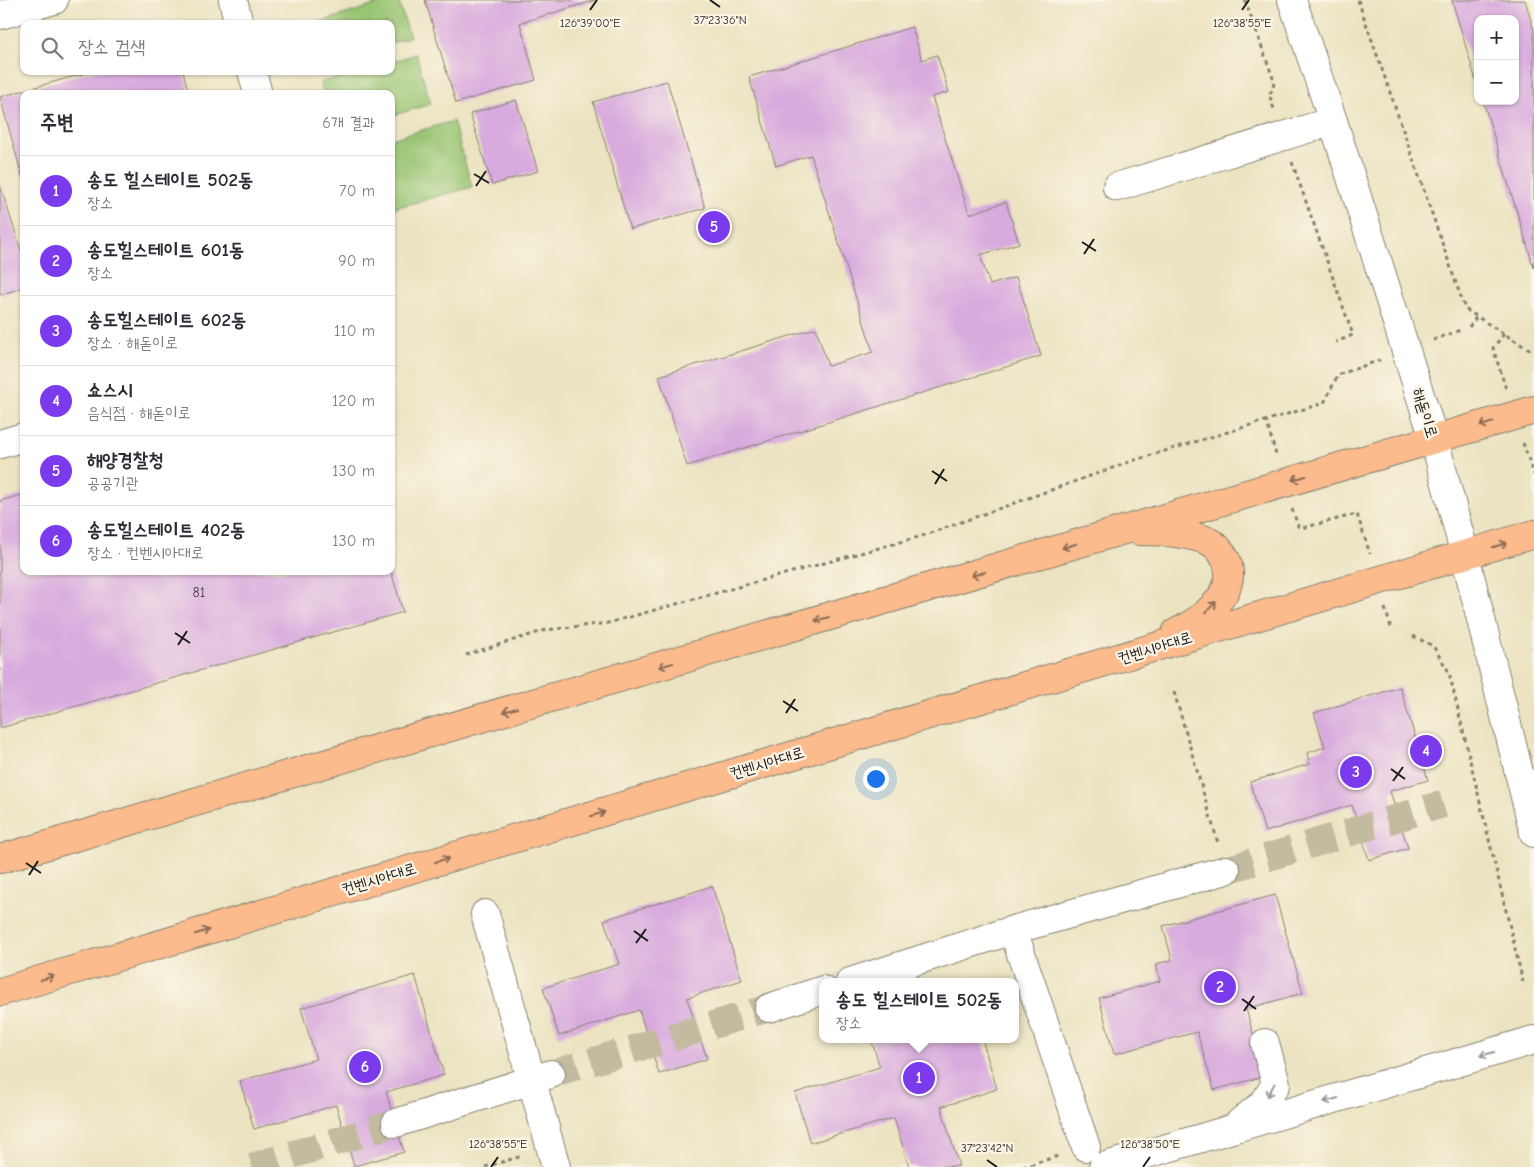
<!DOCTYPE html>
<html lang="ko">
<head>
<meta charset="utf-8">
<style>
  body { margin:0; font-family:"Comic Neue","Poor Story",sans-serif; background:#f2f2f3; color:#2b2b33 }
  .controls { position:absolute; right:15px; top:15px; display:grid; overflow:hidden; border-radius:10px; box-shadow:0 1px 4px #0004 }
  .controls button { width:45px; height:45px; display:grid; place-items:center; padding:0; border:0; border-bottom:1px solid #e1e1e2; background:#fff; color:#2b2b33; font:25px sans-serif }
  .you { position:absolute; left:875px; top:778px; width:18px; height:18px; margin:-12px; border:4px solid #fff; border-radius:50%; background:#1a73e8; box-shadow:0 0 0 8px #1a73e833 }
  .badge { display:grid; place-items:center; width:32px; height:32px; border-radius:50%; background:#7c3aed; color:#fff; font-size:16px; font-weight:700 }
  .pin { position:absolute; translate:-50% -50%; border:2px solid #fff; box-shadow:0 1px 5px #0006 }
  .popup { position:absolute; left:819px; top:978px; width:200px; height:65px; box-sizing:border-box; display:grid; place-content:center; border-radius:10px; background:#fff; filter:drop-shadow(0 1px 4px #0005); font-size:16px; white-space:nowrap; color:#7c7c81 }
  .popup b { font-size:19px; color:#2b2b33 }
  .popup::after { content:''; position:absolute; left:50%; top:100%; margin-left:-10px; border:10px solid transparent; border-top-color:#fff }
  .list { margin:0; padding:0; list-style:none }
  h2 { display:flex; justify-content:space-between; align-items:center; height:65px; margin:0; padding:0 20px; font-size:21px }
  h2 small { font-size:16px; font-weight:400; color:#7c7c81 }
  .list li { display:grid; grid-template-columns:32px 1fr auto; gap:15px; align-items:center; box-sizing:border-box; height:70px; padding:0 20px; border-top:1px solid #e1e1e2 }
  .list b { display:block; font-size:19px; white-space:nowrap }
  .list p { margin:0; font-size:16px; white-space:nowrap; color:#7c7c81 }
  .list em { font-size:16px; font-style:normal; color:#7c7c81 }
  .icon { flex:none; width:28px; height:28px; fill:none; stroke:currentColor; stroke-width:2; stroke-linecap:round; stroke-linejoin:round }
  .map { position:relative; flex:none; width:1534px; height:1167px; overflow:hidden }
  .search { position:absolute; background:#fff; box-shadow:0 1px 4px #0004; left:20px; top:20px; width:375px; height:55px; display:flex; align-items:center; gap:12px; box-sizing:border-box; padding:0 18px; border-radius:10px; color:#7c7c81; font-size:19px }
  .panel { position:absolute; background:#fff; box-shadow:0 1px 4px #0004; left:20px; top:90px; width:375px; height:485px; border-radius:10px }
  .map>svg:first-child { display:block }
</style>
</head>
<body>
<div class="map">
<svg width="1534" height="1167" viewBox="0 0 1534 1167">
  <rect width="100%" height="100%" fill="#fcf5e5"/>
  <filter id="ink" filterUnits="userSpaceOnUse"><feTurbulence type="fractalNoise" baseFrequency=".02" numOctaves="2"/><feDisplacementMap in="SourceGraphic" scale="10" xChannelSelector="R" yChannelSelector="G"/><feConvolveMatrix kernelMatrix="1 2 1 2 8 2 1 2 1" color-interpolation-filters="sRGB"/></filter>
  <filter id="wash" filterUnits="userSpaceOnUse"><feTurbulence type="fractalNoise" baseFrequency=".0096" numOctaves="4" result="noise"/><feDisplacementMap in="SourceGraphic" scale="20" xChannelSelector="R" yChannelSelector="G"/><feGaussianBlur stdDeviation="1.12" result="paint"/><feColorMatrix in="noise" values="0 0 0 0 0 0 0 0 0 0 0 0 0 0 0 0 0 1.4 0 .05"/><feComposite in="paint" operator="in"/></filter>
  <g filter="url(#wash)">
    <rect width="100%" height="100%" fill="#ebe3c1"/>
    <!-- green -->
    <g fill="#99c573" stroke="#5a7048">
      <path d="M391 0H398L410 37 391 43V24H314Z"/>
      <path d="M416 54 431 104 391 116V94H324L320 83 359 71H391V62Z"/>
      <path d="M453 121 472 187 391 209V139Z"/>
    </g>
    <g id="blocks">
      <!-- building -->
      <g fill="#d8aade">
        <path d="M425 0H596L520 23 536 80 456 103Z"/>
        <path d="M1452 0H1525L1534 31V268L1483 101H1515V19H1478L1477 84Z"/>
        <path d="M912 27 922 60 937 55 949 92 932 97 969 214 1006 202 1019 243 980 255 990 285 1016 277 1041 356 687 466 659 376 816 328 828 366 873 352 811 155 776 166 749 77Z"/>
        <path d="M93 71H183L189 94H24L23 179 0 97Z"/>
        <path d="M667 81 705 208 630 229 593 102Z"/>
        <path d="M516 100 538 171 492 185 470 114Z"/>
        <path d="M0 185 24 259V287L0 295Z"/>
        <path d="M24 494V571H391L403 612 0 728V501Z"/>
        <path d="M1400 687 1428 780 1390 791 1408 848 1369 860 1352 805 1265 832 1250 782 1310 764 1307 753 1325 747 1314 713Z"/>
        <path d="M712 886 742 980 687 998 707 1059 659 1074 639 1010 559 1036 543 988 619 964 604 920Z"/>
        <path d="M1275 895 1303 993 1246 1009 1265 1076 1214 1090 1197 1032 1114 1054 1099 998 1160 981 1156 964 1172 960 1163 926Z"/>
        <path d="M415 975 444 1075 386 1092 404 1152 354 1166 336 1105 254 1129 240 1081 316 1059 301 1008Z"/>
        <path d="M871 1039H982L997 1089 941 1107 959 1166 909 1167 894 1118 810 1143 795 1093 880 1067Z"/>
      </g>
    </g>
  </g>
  <g filter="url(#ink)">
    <use href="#blocks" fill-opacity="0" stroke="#84806e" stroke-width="1"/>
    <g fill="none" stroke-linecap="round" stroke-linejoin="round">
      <!-- minor-tunnel -->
      <g stroke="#c2bba0" stroke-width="28" stroke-dasharray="28 14" stroke-linecap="butt">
        <path d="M1226 870 1443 804"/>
        <path d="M551 1074 769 1008"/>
        <path d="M252 1167 396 1123"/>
      </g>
      <defs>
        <g id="minor">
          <path d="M233 0 239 24"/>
          <path d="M1292 0 1333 121 1434 439 1465 555 1534 833"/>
          <path d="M0 15 54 0"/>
          <path d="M252 71 258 94"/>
          <path d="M1117 187 1333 121"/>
          <path d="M0 444 24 437"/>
          <path d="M485 914 556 1167"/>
          <path d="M1013 930 1086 1147"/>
          <path d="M850 982 1013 930 1226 870"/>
          <path d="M769 1008 823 990"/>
          <path d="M396 1123 551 1074"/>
          <path d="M1239 1123 1263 1104 1276 1084 1265 1043"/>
          <path d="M1103 1167 1534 1040"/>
        </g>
        <g id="major">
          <path d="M1139 531C1162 531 1187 532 1208 541 1217 545 1222 552 1226 560 1241 592 1200 621 1176 633"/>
          <path d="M0 859 1534 410"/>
          <path d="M0 992 1534 534"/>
        </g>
      </defs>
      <!-- minor casing -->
      <use href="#minor" stroke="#84806e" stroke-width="30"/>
      <!-- major casing -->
      <use href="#major" stroke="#84806e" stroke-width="30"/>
      <!-- path -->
      <g stroke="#84806e" stroke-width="3" stroke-dasharray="4 4" stroke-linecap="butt">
        <path d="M1245 0 1274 81 1273 90 1269 94 1274 109"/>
        <path d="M1358 0 1465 309 1528 349 1534 347"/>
        <path d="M1292 162 1353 335 1336 342"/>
        <path d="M1469 327 1477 316"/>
        <path d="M1504 334 1493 348 1506 389"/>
        <path d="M1433 340 1463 329"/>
        <path d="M1266 420 1276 455"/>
        <path d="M1523 443 1534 475"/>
        <path d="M1292 509 1298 526 1302 528 1357 514 1370 554"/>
        <path d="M1385 608 1392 631"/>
        <path d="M1413 636 1433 646 1449 672 1523 982"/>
        <path d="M466 655 546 630 608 623 922 536 1135 460 1324 403 1338 375 1380 360"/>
        <path d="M1174 692 1218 843"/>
        <path d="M485 1167 522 1156"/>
        <path d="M1023 1167 1058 1156"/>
      </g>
      <!-- minor -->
      <use href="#minor" stroke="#fff" stroke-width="28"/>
      <!-- major -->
      <use href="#major" stroke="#fbbb8d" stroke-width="28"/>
    </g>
    <!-- one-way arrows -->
    <defs><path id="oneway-shaft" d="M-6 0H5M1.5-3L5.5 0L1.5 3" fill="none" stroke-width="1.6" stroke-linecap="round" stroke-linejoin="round" transform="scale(1.25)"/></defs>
    <g stroke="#8c6c54">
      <use href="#oneway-shaft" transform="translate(1487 424) rotate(164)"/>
      <use href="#oneway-shaft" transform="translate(1299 478) rotate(164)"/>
      <use href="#oneway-shaft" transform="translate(1500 545) rotate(-17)"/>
      <use href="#oneway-shaft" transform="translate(1069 546) rotate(162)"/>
      <use href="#oneway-shaft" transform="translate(978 574) rotate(164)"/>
      <use href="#oneway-shaft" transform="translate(1211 607) rotate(-47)"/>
      <use href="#oneway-shaft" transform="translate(822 619) rotate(164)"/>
      <use href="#oneway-shaft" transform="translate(666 665) rotate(164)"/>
      <use href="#oneway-shaft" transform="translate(510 710) rotate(164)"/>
      <use href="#oneway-shaft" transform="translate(598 814) rotate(-17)"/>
      <use href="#oneway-shaft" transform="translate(442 860) rotate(-17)"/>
      <use href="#oneway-shaft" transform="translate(202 932) rotate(-17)"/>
      <use href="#oneway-shaft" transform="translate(47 978) rotate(-17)"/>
    </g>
    <g stroke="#999">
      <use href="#oneway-shaft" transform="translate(1487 1054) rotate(164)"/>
      <use href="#oneway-shaft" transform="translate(1271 1090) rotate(118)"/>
      <use href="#oneway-shaft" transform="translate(1331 1100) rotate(164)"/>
    </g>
  </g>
  <!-- ticks -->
  <path fill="none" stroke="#1c1c1c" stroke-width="2" d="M710 0 720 7M590 10 597 0M1242 10 1249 0M474 174 489 183M476 186 486 171M1082 242 1096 251M1084 254 1094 239M932 471 947 481M935 484 944 469M175 633 190 643M178 645 187 631M783 701 798 711M786 713 795 699M1391 769 1405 779M1393 781 1403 767M26 863 41 873M29 875 38 861M634 931 648 941M636 943 646 929M1242 999 1256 1009M1244 1011 1254 996M987 1160 997 1167M491 1167 498 1157M1143 1167 1150 1157"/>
  <g text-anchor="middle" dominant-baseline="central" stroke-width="4.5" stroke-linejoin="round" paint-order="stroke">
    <!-- number labels -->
    <g font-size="14" fill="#4b404c">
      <text x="199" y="592">81</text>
    </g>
    <!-- street labels -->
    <g font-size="16" fill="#1c1c1c" stroke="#fcf5e5">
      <text transform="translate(1425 413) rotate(73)">해돋이로</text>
      <text transform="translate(1155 648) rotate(-17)">컨벤시아대로</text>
      <text transform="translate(767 763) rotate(-17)">컨벤시아대로</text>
      <text transform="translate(379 879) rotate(-17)">컨벤시아대로</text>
    </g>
  </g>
  <g font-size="12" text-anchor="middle" fill="#1c1c1c" stroke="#fcf5e5" stroke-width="4.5" stroke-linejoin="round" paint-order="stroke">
    <text x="720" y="24">37°23'36"N</text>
    <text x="590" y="27">126°39'00"E</text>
    <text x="1242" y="27">126°38'55"E</text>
    <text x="498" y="1148">126°38'55"E</text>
    <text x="1150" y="1148">126°38'50"E</text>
    <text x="987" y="1152">37°23'42"N</text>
  </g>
</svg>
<div class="controls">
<button>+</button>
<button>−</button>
</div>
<div class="you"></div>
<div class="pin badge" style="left:919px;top:1078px">1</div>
<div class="popup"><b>송도 힐스테이트 502동</b>장소</div>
<div class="pin badge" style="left:1220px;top:987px">2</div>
<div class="pin badge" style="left:1356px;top:772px">3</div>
<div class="pin badge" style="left:1426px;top:751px">4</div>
<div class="pin badge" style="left:714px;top:227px">5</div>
<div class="pin badge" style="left:365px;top:1067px">6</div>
<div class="search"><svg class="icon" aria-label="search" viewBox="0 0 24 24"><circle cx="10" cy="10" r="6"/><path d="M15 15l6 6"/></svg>장소 검색</div>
<section class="panel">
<h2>주변<small>6개 결과</small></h2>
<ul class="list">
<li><span class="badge">1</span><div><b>송도 힐스테이트 502동</b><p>장소</p></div><em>70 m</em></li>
<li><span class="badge">2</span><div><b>송도힐스테이트 601동</b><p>장소</p></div><em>90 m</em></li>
<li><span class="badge">3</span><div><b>송도힐스테이트 602동</b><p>장소 · 해돋이로</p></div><em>110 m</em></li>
<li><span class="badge">4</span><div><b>쇼스시</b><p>음식점 · 해돋이로</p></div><em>120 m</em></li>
<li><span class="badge">5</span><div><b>해양경찰청</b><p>공공기관</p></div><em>130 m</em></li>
<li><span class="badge">6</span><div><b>송도힐스테이트 402동</b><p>장소 · 컨벤시아대로</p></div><em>130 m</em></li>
</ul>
</section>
</div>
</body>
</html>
